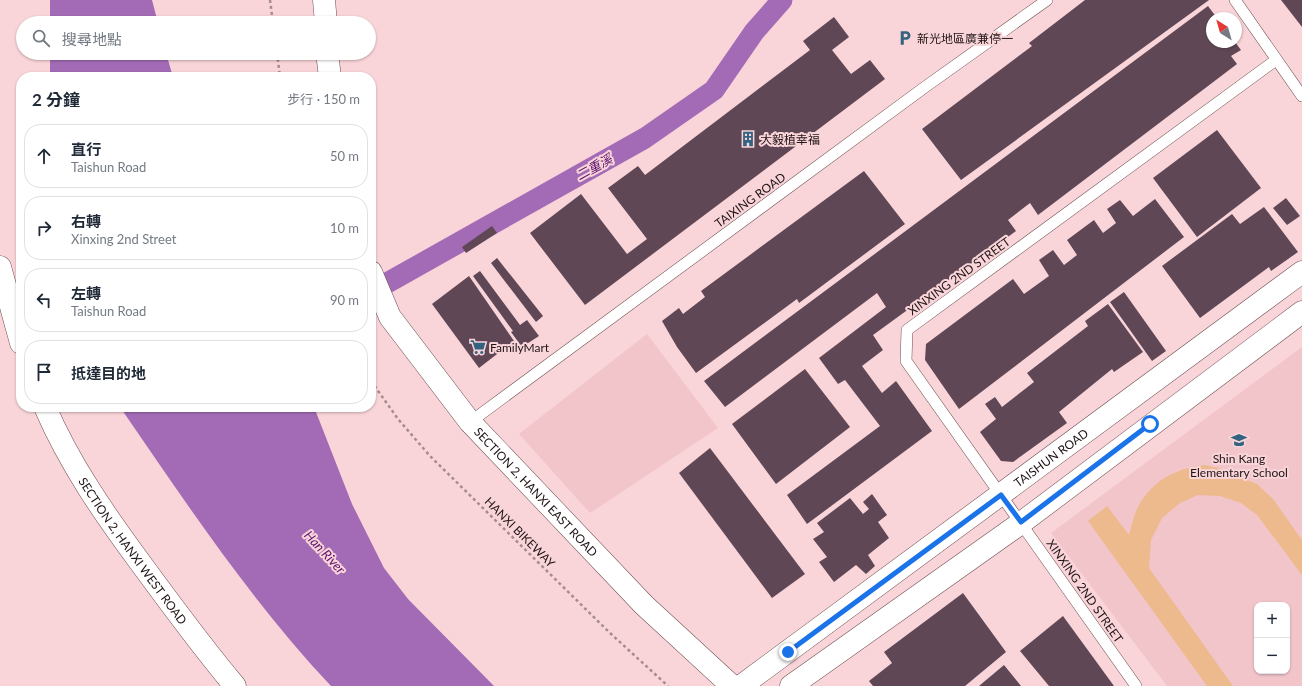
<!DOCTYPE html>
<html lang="zh-TW">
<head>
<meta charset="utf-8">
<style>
  body { margin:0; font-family:Lato,"Noto Sans TC",sans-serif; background:#f2f2f3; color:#1f2937 }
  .controls { position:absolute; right:12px; bottom:12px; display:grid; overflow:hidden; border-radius:8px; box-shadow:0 1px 3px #0004 }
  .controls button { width:36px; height:36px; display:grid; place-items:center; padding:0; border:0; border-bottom:1px solid #e0e1e3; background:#fff; color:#1f2937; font:20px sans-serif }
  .compass { position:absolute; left:1206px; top:12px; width:36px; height:36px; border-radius:50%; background:#fff; box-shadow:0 1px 3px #0004; rotate:323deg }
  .stop { position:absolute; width:12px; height:12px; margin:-9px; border:3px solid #1a73e8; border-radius:50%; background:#fff }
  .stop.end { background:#1a73e8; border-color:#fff; box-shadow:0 1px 4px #0008 }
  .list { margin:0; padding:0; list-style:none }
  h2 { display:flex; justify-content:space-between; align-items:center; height:52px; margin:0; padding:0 16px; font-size:17px }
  h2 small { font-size:13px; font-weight:400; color:#747a83 }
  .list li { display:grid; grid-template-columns:26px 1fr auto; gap:12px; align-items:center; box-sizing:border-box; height:64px; margin:0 8px 8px; padding:0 8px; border:1px solid #e0e1e3; border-radius:16px }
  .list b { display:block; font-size:15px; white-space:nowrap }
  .list p { margin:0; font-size:13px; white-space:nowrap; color:#747a83 }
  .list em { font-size:13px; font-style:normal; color:#747a83 }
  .icon { flex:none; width:22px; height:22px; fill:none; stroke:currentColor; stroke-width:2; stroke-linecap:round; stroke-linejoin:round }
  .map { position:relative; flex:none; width:1302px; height:686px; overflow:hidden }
  .search { position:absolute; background:#fff; box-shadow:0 1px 3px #0004; left:16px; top:16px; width:360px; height:44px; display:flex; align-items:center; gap:10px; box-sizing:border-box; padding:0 14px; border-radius:22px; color:#747a83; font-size:15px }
  .panel { position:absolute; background:#fff; box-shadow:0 1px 3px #0004; left:16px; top:72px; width:360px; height:340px; border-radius:16px }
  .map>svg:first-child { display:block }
</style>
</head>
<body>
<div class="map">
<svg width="1302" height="686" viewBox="0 0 1302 686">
  <rect width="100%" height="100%" fill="#f9d5d9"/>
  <!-- built -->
  <g fill="#f2c5ca" fill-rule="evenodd">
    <path d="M647 334 718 428 590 513 519 434Z"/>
    <path d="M1302 347V686H1167L1051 533ZM1257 605H1287V671H1257Z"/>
  </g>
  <!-- green -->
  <path fill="#ecba8c" d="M1205 465 1222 469 1257 484 1273 499 1302 540V575L1257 515 1241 503 1220 496 1198 495 1180 503 1162 518 1151 540 1149 568 1233 686H1207L1088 521 1107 506 1129 535C1132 525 1134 514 1139 505 1153 480 1177 468 1205 465Z"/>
  <!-- water -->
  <g fill="#a36bb5">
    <path d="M50 0H152L158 23H50Z"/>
    <path d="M50 53H166L173 77H50Z"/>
    <path d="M120 407H314L352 504 384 568 408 599 494 686H331C251 601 186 503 120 407Z"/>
  </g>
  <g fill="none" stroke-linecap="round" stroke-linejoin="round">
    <!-- canal -->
    <path stroke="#a36bb5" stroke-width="21" d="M371 292 645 138 714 90 754 32 782 0"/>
  </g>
  <!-- building -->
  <g fill="#604755">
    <path d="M1085 0H1209L961 180 922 129 1032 46 1029 43Z"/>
    <path d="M1281 0H1302V27Z"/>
    <path d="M1208 6 1217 18H1212V42H1235L1241 50 1231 56 1237 64 1038 215 1030 203 1008 220 1016 231 873 335 883 350 862 366 882 393 896 381 932 431 807 524 787 495 880 426 845 380 838 384 819 358 886 307 877 293 725 407 704 381Z"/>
    <path d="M834 17 849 37 832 50 851 74 870 60 885 79 585 305 530 233 581 194 627 254 647 239 608 188 638 166 645 175 810 50 803 41Z"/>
    <path d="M1217 130 1261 188 1197 237 1153 178Z"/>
    <path d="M864 171 905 224 799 303 797 299 696 373 677 347 662 321 679 308 683 314 705 297 701 291Z"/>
    <path d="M1286 198 1300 216 1287 225 1273 208Z"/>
    <path d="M1155 199 1184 237 959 409 925 360 926 344 1013 279 1024 294 1049 276 1039 260 1053 250 1064 265 1077 255 1067 240 1094 220 1103 233 1116 223 1107 209 1120 200 1133 216Z"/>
    <path d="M1264 207 1298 252 1271 271 1269 267 1200 318 1162 266 1232 214 1240 224Z"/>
    <path d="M492 226 497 233 466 253 462 247Z"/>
    <path d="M497 258 543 316 536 322 491 263Z"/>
    <path d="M480 271 520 325 527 320 539 336 522 347 511 332 513 331 473 276Z"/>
    <path d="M469 276 514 341 479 368 432 304Z"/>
    <path d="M1124 292 1166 351 1152 361 1110 302Z"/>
    <path d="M1108 304 1143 352 1114 372 1112 369 1059 412 1067 423 1013 462 1001 461 980 432 996 419 985 404 995 397 1002 407 1034 382 1027 373 1088 326 1085 321Z"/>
    <path d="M805 369 850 427 776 484 732 424Z"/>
    <path d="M710 448 805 574 772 598 679 473Z"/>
    <path d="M872 494 887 515 878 522 889 538 868 555 875 566 866 574 856 565 834 582 819 562 827 557 813 539 824 532 817 523 850 498 863 514 869 509 863 502Z"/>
    <path d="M963 593 1006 652 965 686H873L869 681 892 663 884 652Z"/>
    <path d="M1063 616 1114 686H1049L1020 651Z"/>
    <path d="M1004 665 1021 686H979Z"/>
  </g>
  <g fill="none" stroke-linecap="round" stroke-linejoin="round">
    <defs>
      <g id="service">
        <path d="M1235 0 1302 96"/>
        <path d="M470 422 925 87 1047 0"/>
        <path d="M1136 686 906 361 907 330 1276 60"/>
      </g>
      <g id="minor">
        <path d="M324 0 326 23"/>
        <path d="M327 53 330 77"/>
        <path d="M0 267 21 343"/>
        <path id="s1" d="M371 272 390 317 470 422 644 605 732 686"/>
        <path id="s2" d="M45 407C70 465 105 515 142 565 172 606 202 647 235 686"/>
        <path id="s3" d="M741 686 1302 272"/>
        <path d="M791 686 1021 523 1302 312"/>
      </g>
    </defs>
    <!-- service casing -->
    <use href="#service" stroke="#6d4f53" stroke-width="12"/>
    <!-- minor casing -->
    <use href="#minor" stroke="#6d4f53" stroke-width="23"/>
    <!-- path -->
    <g stroke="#a78c8f" stroke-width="2.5" stroke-dasharray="3 3" stroke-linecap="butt">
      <path d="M270 0 273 23"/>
      <path d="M277 53 280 77"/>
      <path d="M371 381 398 419 430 456 610 633 668 686"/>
    </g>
    <!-- service -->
    <use href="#service" stroke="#fff" stroke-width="11"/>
    <!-- minor -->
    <use href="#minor" stroke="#fff" stroke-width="22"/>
  </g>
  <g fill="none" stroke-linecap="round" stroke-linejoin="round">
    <!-- route -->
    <path stroke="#1a73e8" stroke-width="5" d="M788 652 1001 495 1021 522 1150 424"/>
  </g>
  <!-- icons -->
  <defs>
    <symbol id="parking-bare" viewBox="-9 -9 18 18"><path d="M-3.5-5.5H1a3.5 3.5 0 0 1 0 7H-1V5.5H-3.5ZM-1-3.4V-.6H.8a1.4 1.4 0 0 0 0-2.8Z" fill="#326381" stroke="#f9d5d9" stroke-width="2.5" paint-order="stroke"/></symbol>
    <symbol id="building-bare" viewBox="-9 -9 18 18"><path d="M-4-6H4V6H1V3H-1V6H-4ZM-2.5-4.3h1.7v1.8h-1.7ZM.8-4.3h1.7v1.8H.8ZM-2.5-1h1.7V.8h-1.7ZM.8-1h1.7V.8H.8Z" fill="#326381" stroke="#f9d5d9" stroke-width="2.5" paint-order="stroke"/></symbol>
    <symbol id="supermarket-bare" viewBox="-9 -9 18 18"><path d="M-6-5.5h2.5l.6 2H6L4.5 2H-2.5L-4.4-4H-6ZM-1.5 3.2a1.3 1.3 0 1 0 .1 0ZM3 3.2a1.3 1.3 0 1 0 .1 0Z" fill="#326381" stroke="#f9d5d9" stroke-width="2.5" paint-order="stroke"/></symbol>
    <symbol id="school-bare" viewBox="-9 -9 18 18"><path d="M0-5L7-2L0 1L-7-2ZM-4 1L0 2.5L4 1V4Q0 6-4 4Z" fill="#326381" stroke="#f9d5d9" stroke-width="2.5" paint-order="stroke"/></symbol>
  </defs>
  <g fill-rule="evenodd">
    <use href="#parking-bare" x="894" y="27" width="22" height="22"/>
    <use href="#building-bare" x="737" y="128" width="22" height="22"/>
    <use href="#supermarket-bare" x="467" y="336" width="22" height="22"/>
    <use href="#school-bare" x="1228" y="429" width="22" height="22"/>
  </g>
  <g text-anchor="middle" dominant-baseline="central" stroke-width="4" stroke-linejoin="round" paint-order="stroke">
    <!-- poi labels -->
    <g font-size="12" fill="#201415" stroke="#f9d5d9" text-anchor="start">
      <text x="917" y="38">新光地區廣兼停一</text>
      <text x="760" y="139">大毅植幸福</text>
      <text x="490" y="347">FamilyMart</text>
      <text x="1239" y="458" text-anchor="middle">Shin Kang<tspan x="1239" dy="14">Elementary School</tspan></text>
    </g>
    <!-- street labels -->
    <g font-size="12" fill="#201415" stroke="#f9d5d9">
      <text transform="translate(750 200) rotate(-36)">TAIXING ROAD</text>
      <text transform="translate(959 276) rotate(-36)">XINXING 2ND STREET</text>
      <text stroke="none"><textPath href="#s3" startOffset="385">TAISHUN ROAD</textPath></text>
      <text stroke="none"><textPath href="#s1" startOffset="277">SECTION 2, HANXI EAST ROAD</textPath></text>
      <text transform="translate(520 532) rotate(45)">HANXI BIKEWAY</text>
      <text stroke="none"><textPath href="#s2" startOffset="169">SECTION 2, HANXI WEST ROAD</textPath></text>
      <text transform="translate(1085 591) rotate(55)">XINXING 2ND STREET</text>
    </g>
    <!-- water labels -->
    <g font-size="13" font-style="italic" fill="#5a116f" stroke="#f9d5d9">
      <text transform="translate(594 167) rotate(-29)">二重溪</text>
      <text transform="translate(325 552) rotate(47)">Han River</text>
    </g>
  </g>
</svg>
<div class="controls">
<button>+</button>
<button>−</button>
</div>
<svg class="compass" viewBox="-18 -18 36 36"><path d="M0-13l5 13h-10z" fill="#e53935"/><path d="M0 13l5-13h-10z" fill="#747a83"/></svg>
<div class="stop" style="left:1150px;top:424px"></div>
<div class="stop end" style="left:788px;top:652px"></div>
<div class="search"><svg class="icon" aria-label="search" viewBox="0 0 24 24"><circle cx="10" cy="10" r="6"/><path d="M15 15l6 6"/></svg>搜尋地點</div>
<section class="panel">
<h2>2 分鐘<small>步行 · 150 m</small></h2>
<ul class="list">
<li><svg class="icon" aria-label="ahead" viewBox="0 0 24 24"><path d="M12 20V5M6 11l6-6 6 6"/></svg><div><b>直行</b><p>Taishun Road</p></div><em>50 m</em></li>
<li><svg class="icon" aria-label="right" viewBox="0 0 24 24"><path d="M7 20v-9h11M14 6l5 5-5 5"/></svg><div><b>右轉</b><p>Xinxing 2nd Street</p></div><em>10 m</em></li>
<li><svg class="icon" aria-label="left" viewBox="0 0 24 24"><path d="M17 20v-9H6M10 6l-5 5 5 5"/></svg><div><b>左轉</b><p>Taishun Road</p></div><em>90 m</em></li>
<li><svg class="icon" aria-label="arrive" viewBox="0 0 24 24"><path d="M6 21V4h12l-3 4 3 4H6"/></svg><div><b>抵達目的地</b></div></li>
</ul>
</section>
</div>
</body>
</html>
